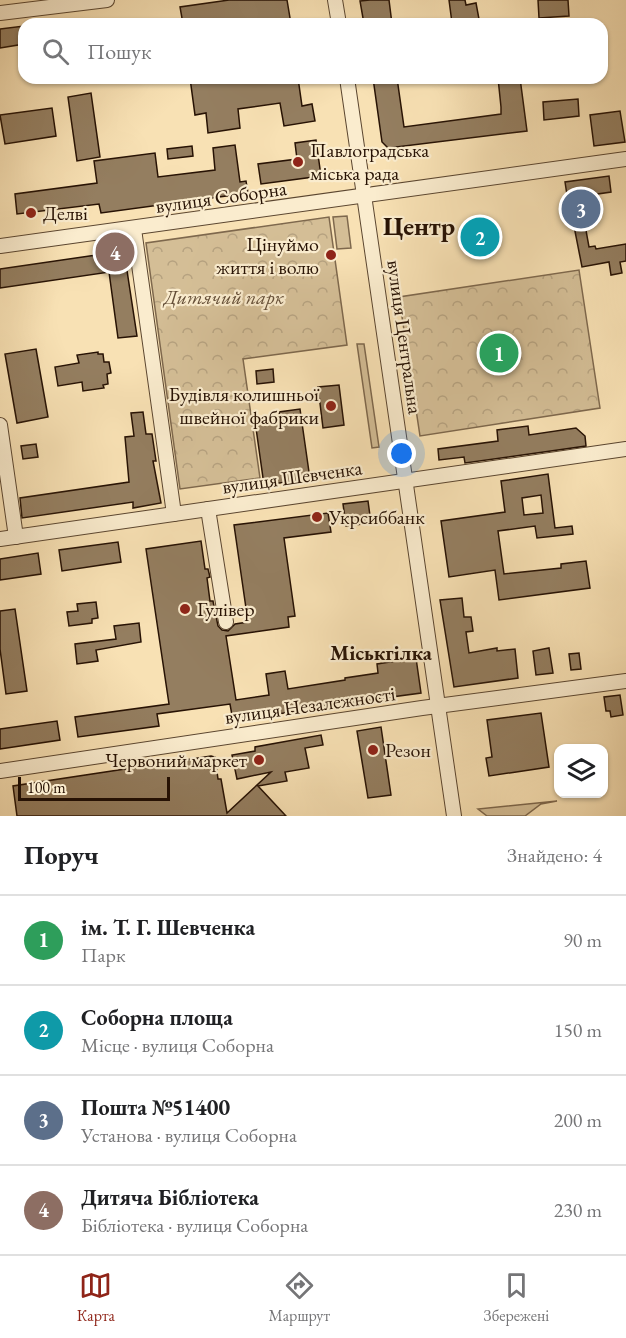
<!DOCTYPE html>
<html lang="uk">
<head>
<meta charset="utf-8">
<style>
  body { margin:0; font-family:"EB Garamond",serif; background:#f6f6f6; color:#202124 }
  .controls { position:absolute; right:18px; bottom:18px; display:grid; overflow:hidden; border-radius:12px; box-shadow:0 2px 4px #0004 }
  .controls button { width:54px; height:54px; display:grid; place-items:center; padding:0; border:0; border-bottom:2px solid #e0e0e0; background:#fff; color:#202124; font:30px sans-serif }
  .scale { position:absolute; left:18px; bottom:15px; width:152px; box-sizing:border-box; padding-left:6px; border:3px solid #271204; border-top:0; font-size:16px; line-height:21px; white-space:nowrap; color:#271204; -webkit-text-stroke:4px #faecce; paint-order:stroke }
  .you { position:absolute; left:402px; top:454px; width:21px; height:21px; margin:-15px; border:4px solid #fff; border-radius:50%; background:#1a73e8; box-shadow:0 0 0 9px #1a73e833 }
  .badge { display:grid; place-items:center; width:39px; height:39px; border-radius:50%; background:#8f2418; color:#fff; font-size:20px; font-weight:700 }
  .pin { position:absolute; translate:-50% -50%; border:3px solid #fff; box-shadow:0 2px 6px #0006 }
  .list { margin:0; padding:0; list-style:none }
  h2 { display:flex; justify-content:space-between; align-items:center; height:78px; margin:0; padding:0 24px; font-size:26px }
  h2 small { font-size:20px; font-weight:400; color:#757577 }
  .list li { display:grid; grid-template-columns:39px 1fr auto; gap:18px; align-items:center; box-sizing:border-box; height:90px; padding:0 24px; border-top:2px solid #e0e0e0 }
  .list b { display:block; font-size:22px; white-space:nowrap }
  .list p { margin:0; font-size:20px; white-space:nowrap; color:#757577 }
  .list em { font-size:20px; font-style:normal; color:#757577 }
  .icon { flex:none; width:33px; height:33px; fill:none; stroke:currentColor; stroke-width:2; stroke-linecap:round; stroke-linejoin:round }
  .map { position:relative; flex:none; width:626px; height:816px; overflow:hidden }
  .search { position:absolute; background:#fff; box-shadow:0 2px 4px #0004; left:18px; right:18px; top:18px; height:66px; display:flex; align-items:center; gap:15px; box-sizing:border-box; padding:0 21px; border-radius:18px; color:#757577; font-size:22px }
  .sheet { height:438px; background:#fff }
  nav { display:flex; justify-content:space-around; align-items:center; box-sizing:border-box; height:84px; border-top:2px solid #e0e0e0; background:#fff; font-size:16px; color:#757577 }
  nav a { display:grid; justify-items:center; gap:3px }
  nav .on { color:#8f2418 }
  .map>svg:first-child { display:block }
</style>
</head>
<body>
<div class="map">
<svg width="626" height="816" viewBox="0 0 626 816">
  <defs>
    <pattern id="park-crowns" width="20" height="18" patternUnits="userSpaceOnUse" patternTransform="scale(1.5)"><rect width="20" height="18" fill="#d4be96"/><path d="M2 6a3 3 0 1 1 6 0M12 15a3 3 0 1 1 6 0" fill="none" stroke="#b6a280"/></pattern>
  </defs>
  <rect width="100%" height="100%" fill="#f8e1b4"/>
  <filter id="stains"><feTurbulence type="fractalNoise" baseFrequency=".00333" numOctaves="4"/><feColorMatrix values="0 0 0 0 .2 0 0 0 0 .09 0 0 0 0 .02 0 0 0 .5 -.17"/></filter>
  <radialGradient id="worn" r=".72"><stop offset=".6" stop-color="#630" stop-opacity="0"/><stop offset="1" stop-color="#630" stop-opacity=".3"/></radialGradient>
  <!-- green -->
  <g fill="#d4be96" stroke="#7e684d" stroke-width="1.5">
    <path d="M347 216 351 248 337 249 333 217Z"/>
    <path d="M357 344H364L379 447 372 448Z"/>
    <path d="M557 801 541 804 525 816H487L478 809Z"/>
  </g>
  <!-- park -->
  <g fill="url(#park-crowns)" stroke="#7e684d" stroke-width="1.5">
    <path d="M329 217 347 345 243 359 260 478 180 489 146 243Z"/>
    <path d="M579 270 600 408 420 436 399 297Z"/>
  </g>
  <!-- building -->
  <g fill="#947e60" stroke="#271204" stroke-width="1.5" fill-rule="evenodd">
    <path d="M229 0H287L291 24H183L180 7Z"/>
    <path d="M370 0H389L392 24H364L360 1Z"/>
    <path d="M449 0H465L466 5 476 3 479 19 452 23Z"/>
    <path d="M538 0H568L569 16 539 18Z"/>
    <path d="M24 26V44L0 48V29Z"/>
    <path d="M190 78H298L302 106 312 104 315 121 284 126 280 103 238 109 240 128 208 133 206 113 195 115Z"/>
    <path d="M373 78H397L404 127 501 114V107L498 78H520L527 131 388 148 382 142Z"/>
    <path d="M91 93 100 157 77 161 68 97Z"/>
    <path d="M578 99 579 116 544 120 543 102Z"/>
    <path d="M52 108 56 136 5 144 0 115Z"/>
    <path d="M620 111 625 142 594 146 590 115Z"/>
    <path d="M316 140 321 176 261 184 258 164 297 159 295 143Z"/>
    <path d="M235 145 240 182 246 181 248 193 101 213 99 204 17 214 15 194 97 183 94 161 155 153 158 177 215 170 213 148Z"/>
    <path d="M192 146 193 156 168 159 167 149Z"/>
    <path d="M609 176 611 192 591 195 595 224 585 225 589 247 595 246 596 249 626 244V261L620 262 622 273 611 275 609 262 582 267 574 226 572 227 565 182Z"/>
    <path d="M124 251 137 336 118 338 109 272 0 288V269Z"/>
    <path d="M36 349 48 417 17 423 5 354Z"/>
    <path d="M98 352V354H103L104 362H109L111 373 107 374 108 384 103 385 104 388 83 391 82 382 58 386 55 367 79 363 77 355Z"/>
    <path d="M273 369 274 382 257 384 256 371Z"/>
    <path d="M339 385 344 425 323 428 318 387Z"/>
    <path d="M300 409 310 479 264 485 255 421 280 418 279 412Z"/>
    <path d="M143 412 146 434H152L156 461H153L161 503 133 508V502L22 518 20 498 129 482 125 437 134 436 131 413Z"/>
    <path d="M528 426 529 435 576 428 585 436 586 446 465 463 464 457 439 460 438 449 498 441 497 430Z"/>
    <path d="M36 444 38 457 23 459 21 446Z"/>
    <path d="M548 474 555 528 572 526 573 534 537 538 535 526 498 531 504 574 561 568V564L586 561 590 588 499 600 495 570 449 577 441 521 505 512 501 481ZM541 495 543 513 524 515 522 498Z"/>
    <path d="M368 501 371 523 346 526 343 504Z"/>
    <path d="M328 513 331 532 284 538 295 616 288 617 289 627 226 636 236 700 269 695 266 674 285 671 288 689 345 680V678L378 673 377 664 416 658 421 693 309 708 310 709 233 721 230 704 157 714 159 726 78 737 75 717 169 704 146 549 201 541 205 569H208L210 577 207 578 210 601H213L218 626 222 630 228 631 235 624 248 622 234 525Z"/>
    <path d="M118 542 121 562 62 571 59 550Z"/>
    <path d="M38 553 41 574 0 580V559Z"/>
    <path d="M462 598 464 617H471L473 631 466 632 469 653 497 648V651L515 649 518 678 454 687 440 600Z"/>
    <path d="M96 602 98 618 92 619V623L69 626 67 612 78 611 77 604Z"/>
    <path d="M15 609 27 691 6 694 0 649V611Z"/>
    <path d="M139 623 141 642 96 650 98 661 77 664 75 644 116 639 114 626Z"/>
    <path d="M549 648 553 673 536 675 533 651Z"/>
    <path d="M579 653 581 669 571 670 569 654Z"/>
    <path d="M620 695 623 715 611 717 610 711H606L604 697Z"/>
    <path d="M541 713 549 767 489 776 486 758 492 757 487 720Z"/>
    <path d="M57 721 60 740 0 749V729Z"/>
    <path d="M381 727 391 795 368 798 357 731Z"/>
    <path d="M321 735 323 745 305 748 309 768 285 772 287 781 258 786 286 816H17L13 786 211 756 215 757 218 779H221L227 813 271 772 237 779 232 755 255 751V747Z"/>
  </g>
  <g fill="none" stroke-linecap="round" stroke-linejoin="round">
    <defs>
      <g id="minor">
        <path d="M335 0 339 24"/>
        <path d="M0 13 107 0"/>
        <path d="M347 78 454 816"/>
        <path d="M134 229 174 514"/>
        <path d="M0 246 626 159"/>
        <path d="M0 425 16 537"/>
        <path d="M208 509 226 622"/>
        <path d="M0 539 626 449"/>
        <path d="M0 771 422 708 626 681"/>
      </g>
    </defs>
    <!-- minor casing -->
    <use href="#minor" stroke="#5b4630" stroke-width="16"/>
    <!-- minor -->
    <use href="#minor" stroke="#faecce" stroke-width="14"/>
  </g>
  <!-- markers -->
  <g fill="#8f2418" stroke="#faecce" stroke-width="2">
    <circle cx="298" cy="162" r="6"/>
    <circle cx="31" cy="213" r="6"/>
    <circle cx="331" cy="255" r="6"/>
    <circle cx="331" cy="406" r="6"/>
    <circle cx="317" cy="517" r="6"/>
    <circle cx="185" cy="609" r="6"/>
    <circle cx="373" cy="750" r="6"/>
    <circle cx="259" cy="760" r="6"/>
  </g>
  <g text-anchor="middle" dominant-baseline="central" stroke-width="4.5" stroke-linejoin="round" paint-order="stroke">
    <!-- poi labels -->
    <g font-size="20" fill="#271204" stroke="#faecce" text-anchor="start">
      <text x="310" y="150">Павлоградська<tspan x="310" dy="23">міська рада</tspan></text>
      <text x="43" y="213">Делві</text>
      <text x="319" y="244" text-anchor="end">Цінуймо<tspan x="319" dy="23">життя і волю</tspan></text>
      <text x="319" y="394" text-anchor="end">Будівля колишньої<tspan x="319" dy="23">швейної фабрики</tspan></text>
      <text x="329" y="517">Укрсиббанк</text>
      <text x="197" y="609">Гулівер</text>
      <text x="385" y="750">Резон</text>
      <text x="247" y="760" text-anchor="end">Червоний маркет</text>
    </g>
    <!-- street labels -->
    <g font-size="20" fill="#271204" stroke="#faecce">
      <text transform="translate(221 197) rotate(-8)">вулиця Соборна</text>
      <text transform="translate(405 337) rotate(82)">вулиця Центральна</text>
      <text transform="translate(292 477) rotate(-8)">вулиця Шевченка</text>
      <text transform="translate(310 705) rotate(-8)">вулиця Незалежності</text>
    </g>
    <!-- park labels -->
    <g font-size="20" font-style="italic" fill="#644e37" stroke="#faecce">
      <text x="224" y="297">Дитячий парк</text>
    </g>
    <!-- neighbourhood labels -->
    <g font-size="21" font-weight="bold" fill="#271204" stroke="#faecce">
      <text x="381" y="652">Міськгілка</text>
    </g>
    <!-- district labels -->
    <g font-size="26" font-weight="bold" fill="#271204" stroke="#faecce">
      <text x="419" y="226">Центр</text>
    </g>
  </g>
  <rect width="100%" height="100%" filter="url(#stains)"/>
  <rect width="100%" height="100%" fill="url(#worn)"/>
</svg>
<div class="controls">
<button><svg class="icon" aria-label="layers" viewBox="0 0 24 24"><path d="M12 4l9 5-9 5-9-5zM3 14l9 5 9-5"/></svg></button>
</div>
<div class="scale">100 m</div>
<div class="you"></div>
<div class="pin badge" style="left:499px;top:353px;background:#2e9e5b">1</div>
<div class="pin badge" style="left:480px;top:237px;background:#0f9aa8">2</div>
<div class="pin badge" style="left:581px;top:209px;background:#5c6f8a">3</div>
<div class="pin badge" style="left:115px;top:252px;background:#8d6e63">4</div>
<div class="search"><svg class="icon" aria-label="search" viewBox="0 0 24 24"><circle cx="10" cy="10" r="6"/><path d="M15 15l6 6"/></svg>Пошук</div>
</div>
<section class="sheet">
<h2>Поруч<small>Знайдено: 4</small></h2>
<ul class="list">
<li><span class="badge" style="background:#2e9e5b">1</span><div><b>ім. Т. Г. Шевченка</b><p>Парк</p></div><em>90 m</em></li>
<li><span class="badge" style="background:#0f9aa8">2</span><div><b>Соборна площа</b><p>Місце · вулиця Соборна</p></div><em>150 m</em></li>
<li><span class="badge" style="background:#5c6f8a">3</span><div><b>Пошта №51400</b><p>Установа · вулиця Соборна</p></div><em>200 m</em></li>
<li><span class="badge" style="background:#8d6e63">4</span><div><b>Дитяча Бiблiотека</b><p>Бібліотека · вулиця Соборна</p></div><em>230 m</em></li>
</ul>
</section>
<nav>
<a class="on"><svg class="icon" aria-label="map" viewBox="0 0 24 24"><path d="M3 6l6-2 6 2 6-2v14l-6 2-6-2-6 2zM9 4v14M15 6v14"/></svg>Карта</a>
<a><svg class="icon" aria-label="directions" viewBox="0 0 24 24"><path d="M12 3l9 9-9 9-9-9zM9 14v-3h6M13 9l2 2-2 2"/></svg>Маршрут</a>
<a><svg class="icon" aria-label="saved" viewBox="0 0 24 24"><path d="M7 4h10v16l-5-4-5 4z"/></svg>Збережені</a>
</nav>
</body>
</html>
